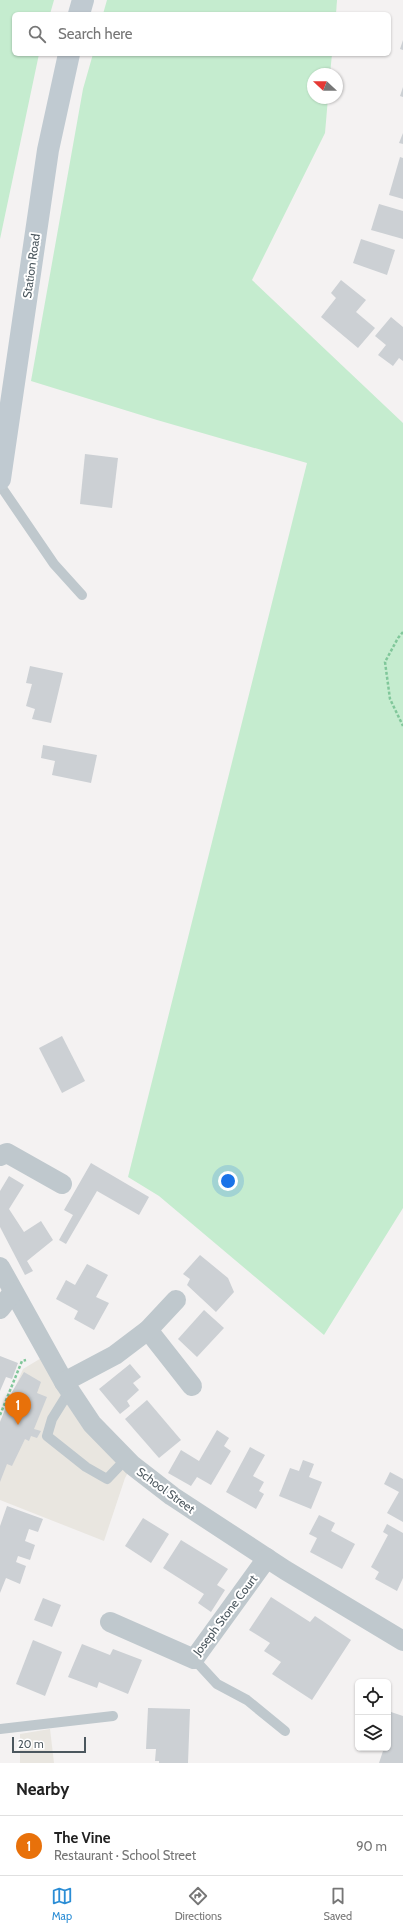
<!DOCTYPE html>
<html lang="en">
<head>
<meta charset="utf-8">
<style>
  body { margin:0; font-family:Cabin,sans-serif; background:#f6f6f6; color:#222 }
  .controls { position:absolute; right:12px; bottom:12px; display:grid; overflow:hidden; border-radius:6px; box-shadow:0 1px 3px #0004 }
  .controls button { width:36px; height:36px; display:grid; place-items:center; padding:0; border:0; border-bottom:1px solid #e0e0e0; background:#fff; color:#222; font:20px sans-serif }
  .compass { position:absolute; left:307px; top:68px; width:36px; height:36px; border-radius:50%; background:#fff; box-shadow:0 1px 3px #0004; rotate:292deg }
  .scale { position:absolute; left:12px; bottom:10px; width:74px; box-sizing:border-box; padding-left:4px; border:2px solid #4b575e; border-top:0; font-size:11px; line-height:14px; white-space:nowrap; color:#4b575e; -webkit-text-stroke:3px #fff; paint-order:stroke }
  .you { position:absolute; left:228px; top:1181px; width:14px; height:14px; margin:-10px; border:3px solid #fff; border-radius:50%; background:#1a73e8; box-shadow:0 0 0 6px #1a73e833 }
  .badge { display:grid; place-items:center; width:26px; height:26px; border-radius:50%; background:#2b8dd5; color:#fff; font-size:13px; font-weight:700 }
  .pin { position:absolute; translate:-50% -33px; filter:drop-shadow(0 1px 2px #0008) }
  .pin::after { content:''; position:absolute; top:21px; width:14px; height:12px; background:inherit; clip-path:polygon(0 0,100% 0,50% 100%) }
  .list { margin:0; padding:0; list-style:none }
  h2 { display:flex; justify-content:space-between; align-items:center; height:52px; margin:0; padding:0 16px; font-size:17px }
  h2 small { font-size:13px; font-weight:400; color:#767676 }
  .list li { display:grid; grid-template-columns:26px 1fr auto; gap:12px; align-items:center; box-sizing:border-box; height:60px; padding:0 16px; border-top:1px solid #e0e0e0 }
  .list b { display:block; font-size:15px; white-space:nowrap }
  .list p { margin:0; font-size:13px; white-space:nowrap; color:#767676 }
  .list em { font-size:13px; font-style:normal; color:#767676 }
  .icon { flex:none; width:22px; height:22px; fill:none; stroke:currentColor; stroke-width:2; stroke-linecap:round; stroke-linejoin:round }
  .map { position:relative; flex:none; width:403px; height:1763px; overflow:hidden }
  .search { position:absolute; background:#fff; box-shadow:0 1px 3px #0004; left:12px; right:12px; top:12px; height:44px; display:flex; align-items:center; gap:10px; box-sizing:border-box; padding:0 14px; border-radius:6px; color:#767676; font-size:15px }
  .sheet { height:112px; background:#fff }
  nav { display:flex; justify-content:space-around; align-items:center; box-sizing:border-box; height:56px; border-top:1px solid #e0e0e0; background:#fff; font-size:11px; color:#767676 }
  nav a { display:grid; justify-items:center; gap:2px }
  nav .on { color:#2b8dd5 }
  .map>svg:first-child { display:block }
</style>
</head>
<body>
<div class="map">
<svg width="403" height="1763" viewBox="0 0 403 1763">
  <rect width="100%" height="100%" fill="#f4f2f2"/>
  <!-- commercial -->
  <g fill="#e9e6e0">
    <path d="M48 1354 132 1465 125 1478 104 1541 0 1500V1422L23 1369Z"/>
    <path d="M50 1729 54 1763H20V1734Z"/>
  </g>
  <!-- green -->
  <g fill="#c5eccf">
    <path d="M0 0H54L50 14H14V54H39L0 239Z"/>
    <path d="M107 0H337L336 14H103Z"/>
    <path d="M93 54H332L330 74H313V98H328L325 133 252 280 403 423V1208L324 1335 159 1196 128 1177 307 463 157 420 31 381 83 89Z"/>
  </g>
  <!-- building -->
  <g fill="#ccd0d4">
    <path d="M403 40V50L400 49Z"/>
    <path d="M403 87V97L400 96Z"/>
    <path d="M403 133V144L399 143Z"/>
    <path d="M400 157 403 158V199L389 195Z"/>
    <path d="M379 204 403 211V239L371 230Z"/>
    <path d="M361 239 395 250 387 275 353 263Z"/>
    <path d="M341 280 366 300 356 312 375 328 358 348 321 317 336 298 331 293Z"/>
    <path d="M391 317 403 327V361L399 358 393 366 378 355 386 345 375 336Z"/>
    <path d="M85 454 118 458 112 508 80 504Z"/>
    <path d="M30 666 63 673 51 723 32 719 35 709 26 706 32 684 26 683Z"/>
    <path d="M43 745 97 755 91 783 52 775 55 761 41 758Z"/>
    <path d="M62 1036 85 1081 62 1093 39 1048Z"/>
    <path d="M91 1163 149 1197 139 1215 97 1191 66 1244 59 1240 73 1215 64 1210Z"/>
    <path d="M9 1176 24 1185 9 1209 24 1232 41 1221 53 1240 27 1261 33 1271 25 1275 0 1227V1191Z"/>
    <path d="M200 1255 228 1278 234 1292 216 1312 187 1285 190 1279 183 1274Z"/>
    <path d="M87 1264 108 1275 96 1297 109 1303 94 1330 74 1319 78 1311 56 1299 66 1280 75 1285Z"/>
    <path d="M204 1310 224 1328 197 1357 178 1339Z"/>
    <path d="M0 1356 18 1363 12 1379 6 1377 0 1391Z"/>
    <path d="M130 1364 141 1377 133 1383 139 1390 127 1401 130 1406 120 1414 99 1389Z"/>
    <path d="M24 1372 41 1382 37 1393 47 1397 34 1429 41 1431 37 1438 31 1436 29 1441 25 1439 12 1466 7 1464 0 1482V1422L12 1392Z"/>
    <path d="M147 1400 181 1440 159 1458 125 1419Z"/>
    <path d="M217 1430 229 1438 224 1446 231 1451 211 1485 197 1477 191 1486 168 1473 181 1450 199 1461Z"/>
    <path d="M250 1447 265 1455 253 1476 264 1482 259 1491 264 1494 256 1509 226 1492Z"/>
    <path d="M303 1460 314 1464 309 1477 322 1482 311 1509 279 1496 290 1468 299 1471Z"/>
    <path d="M390 1472 403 1479V1522L387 1513 399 1492 384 1484Z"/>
    <path d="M7 1506 43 1519 38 1532 29 1529 25 1541 35 1545 30 1560 18 1556 16 1562 26 1566 20 1584 6 1578 0 1593V1526Z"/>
    <path d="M319 1515 335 1523 331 1531 355 1544 342 1569 310 1552 317 1538 309 1534Z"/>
    <path d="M143 1518 169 1534 151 1563 125 1546Z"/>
    <path d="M387 1524 403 1533V1578L397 1591 375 1579 379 1572 371 1567 388 1535 383 1532Z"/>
    <path d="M181 1540 228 1569 217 1585 225 1590 211 1612 198 1603 204 1594 163 1568Z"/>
    <path d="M271 1597 310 1622 315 1616 351 1640 312 1700 272 1674 281 1662 264 1651 270 1643 249 1630Z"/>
    <path d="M43 1598 61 1605 52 1627 34 1620Z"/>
    <path d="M33 1640 62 1652 45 1696 16 1684Z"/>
    <path d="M82 1644 110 1655 113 1649 142 1660 128 1694 99 1682 97 1688 68 1677Z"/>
    <path d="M148 1708 190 1709 188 1763H159V1761H155L156 1749H146Z"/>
    <path d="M391 1712 403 1716V1763H379L384 1748H388V1720Z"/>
  </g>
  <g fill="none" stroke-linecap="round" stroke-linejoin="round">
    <!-- path -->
    <g stroke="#80c79a" stroke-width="2.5" stroke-dasharray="3 2" stroke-linecap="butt">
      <path d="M403 632 398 638 385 662 390 699 403 726"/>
      <path d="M0 1415 22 1361 26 1360"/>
    </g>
    <!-- lane -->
    <g stroke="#bfc8cd" stroke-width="10">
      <path d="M0 485 54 564 82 595"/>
      <path d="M70 1390 52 1419 47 1436 86 1467 107 1479 126 1459"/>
      <path d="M194 1659 217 1684 247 1700 285 1731"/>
      <path d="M0 1729 113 1716"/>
    </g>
    <!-- street -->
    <g stroke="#bfc8cd" stroke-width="20">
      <path d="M0 1156 7 1153 62 1184"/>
      <path d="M0 1267 64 1382 92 1424 132 1465 172 1496 285 1570 403 1641"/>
      <path d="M0 1309 13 1292"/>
      <path d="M148 1330 192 1386"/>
      <path d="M64 1382 115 1355 148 1330 176 1300"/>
      <path d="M110 1622 194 1659 267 1558"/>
    </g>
    <!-- secondary -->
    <g stroke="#c0cad1" stroke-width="22">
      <path d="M79 14 83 0"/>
      <path d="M0 479 48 150 69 54"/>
    </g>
  </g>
  <g text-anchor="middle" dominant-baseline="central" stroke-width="4" stroke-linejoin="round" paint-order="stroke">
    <!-- street labels -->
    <g font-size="12" fill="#4b575e" stroke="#fff">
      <text transform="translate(31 266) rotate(-82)">Station Road</text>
      <text transform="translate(166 1490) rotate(36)">School Street</text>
      <text transform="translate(225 1615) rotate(-53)">Joseph Stone Court</text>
    </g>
  </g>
</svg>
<div class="controls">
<button><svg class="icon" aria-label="locate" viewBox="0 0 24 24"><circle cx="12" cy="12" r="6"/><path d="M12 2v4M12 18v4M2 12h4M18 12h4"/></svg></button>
<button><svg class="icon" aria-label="layers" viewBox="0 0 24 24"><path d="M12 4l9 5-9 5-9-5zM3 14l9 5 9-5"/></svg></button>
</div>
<svg class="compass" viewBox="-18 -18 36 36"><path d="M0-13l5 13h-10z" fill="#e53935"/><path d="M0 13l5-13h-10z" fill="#767676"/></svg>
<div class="scale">20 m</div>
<div class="you"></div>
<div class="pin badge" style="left:18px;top:1425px;background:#e8710a">1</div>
<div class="search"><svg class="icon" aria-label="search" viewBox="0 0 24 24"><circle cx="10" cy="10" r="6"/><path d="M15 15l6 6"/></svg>Search here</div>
</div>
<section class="sheet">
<h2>Nearby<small></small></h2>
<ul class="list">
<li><span class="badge" style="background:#e8710a">1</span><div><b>The Vine</b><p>Restaurant · School Street</p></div><em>90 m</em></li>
</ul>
</section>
<nav>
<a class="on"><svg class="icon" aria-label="map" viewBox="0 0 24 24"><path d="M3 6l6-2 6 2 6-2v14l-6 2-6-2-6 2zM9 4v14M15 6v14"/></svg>Map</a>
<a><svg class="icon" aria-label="directions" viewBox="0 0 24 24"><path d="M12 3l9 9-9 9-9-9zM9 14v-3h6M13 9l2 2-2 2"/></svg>Directions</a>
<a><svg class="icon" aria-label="saved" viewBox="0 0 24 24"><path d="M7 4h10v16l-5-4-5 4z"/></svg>Saved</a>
</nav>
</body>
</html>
